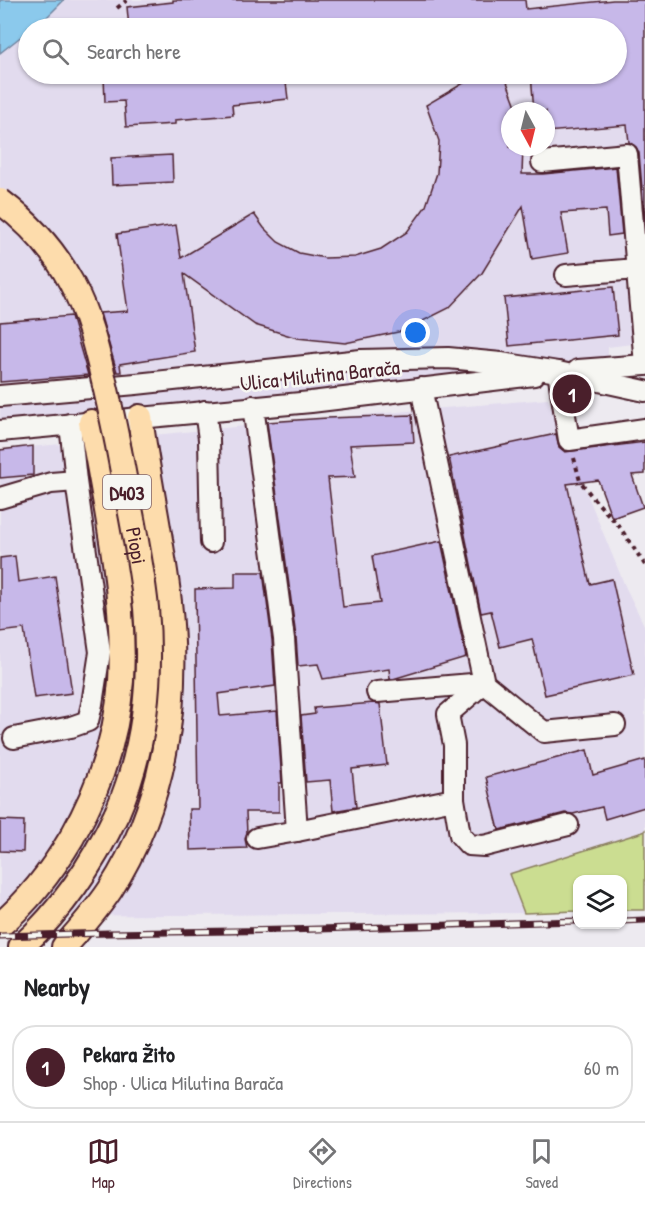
<!DOCTYPE html>
<html lang="en">
<head>
<meta charset="utf-8">
<style>
  body { margin:0; font-family:"Patrick Hand",sans-serif; background:#f2f2f2; color:#202124 }
  .controls { position:absolute; right:18px; bottom:18px; display:grid; overflow:hidden; border-radius:12px; box-shadow:0 2px 4px #0004 }
  .controls button { width:54px; height:54px; display:grid; place-items:center; padding:0; border:0; border-bottom:2px solid #e0e0e0; background:#fff; color:#202124; font:30px sans-serif }
  .compass { position:absolute; left:501px; top:102px; width:54px; height:54px; border-radius:50%; background:#fff; box-shadow:0 2px 4px #0004; rotate:173deg }
  .you { position:absolute; left:416px; top:333px; width:21px; height:21px; margin:-15px; border:4px solid #fff; border-radius:50%; background:#1a73e8; box-shadow:0 0 0 9px #1a73e833 }
  .badge { display:grid; place-items:center; width:39px; height:39px; border-radius:50%; background:#4a1f2b; color:#fff; font-size:20px; font-weight:700 }
  .pin { position:absolute; translate:-50% -50%; border:3px solid #fff; box-shadow:0 2px 6px #0006 }
  .list { margin:0; padding:0; list-style:none }
  h2 { display:flex; justify-content:space-between; align-items:center; height:78px; margin:0; padding:0 24px; font-size:26px }
  h2 small { font-size:20px; font-weight:400; color:#757577 }
  .list li { display:grid; grid-template-columns:39px 1fr auto; gap:18px; align-items:center; box-sizing:border-box; height:84px; margin:0 12px 12px; padding:0 12px; border:2px solid #e0e0e0; border-radius:24px }
  .list b { display:block; font-size:22px; white-space:nowrap }
  .list p { margin:0; font-size:20px; white-space:nowrap; color:#757577 }
  .list em { font-size:20px; font-style:normal; color:#757577 }
  .icon { flex:none; width:33px; height:33px; fill:none; stroke:currentColor; stroke-width:2; stroke-linecap:round; stroke-linejoin:round }
  .map { position:relative; flex:none; width:645px; height:947px; overflow:hidden }
  .search { position:absolute; background:#fff; box-shadow:0 2px 4px #0004; left:18px; right:18px; top:18px; height:66px; display:flex; align-items:center; gap:15px; box-sizing:border-box; padding:0 21px; border-radius:33px; color:#757577; font-size:22px }
  .sheet { height:174px; background:#fff }
  nav { display:flex; justify-content:space-around; align-items:center; box-sizing:border-box; height:84px; border-top:2px solid #e0e0e0; background:#fff; font-size:16px; color:#757577 }
  nav a { display:grid; justify-items:center; gap:3px }
  nav .on { color:#4a1f2b }
  .map>svg:first-child { display:block }
</style>
</head>
<body>
<div class="map">
<svg width="645" height="947" viewBox="0 0 645 947">
  <rect width="100%" height="100%" fill="#edeaf0"/>
  <filter id="ink" filterUnits="userSpaceOnUse"><feTurbulence type="fractalNoise" baseFrequency=".0167" numOctaves="2"/><feDisplacementMap in="SourceGraphic" scale="12" xChannelSelector="R" yChannelSelector="G"/><feConvolveMatrix kernelMatrix="1 2 1 2 8 2 1 2 1" color-interpolation-filters="sRGB"/></filter>
  <g filter="url(#ink)">
    <!-- built -->
    <g fill="#e2dbee" fill-rule="evenodd">
      <path d="M64 0H645V352L640 343 608 347V368L0 420V53L28 31V74H616V28H32L47 17ZM510 111H546V147H510Z"/>
      <path d="M548 399 625 586 645 627V830L643 832 509 875 524 913 0 916V450L327 418Z"/>
    </g>
    <!-- green -->
    <path fill="#cbdd91" stroke="#8a7e5e" stroke-width="1.5" d="M645 830V910H623L622 880H578L577 911 524 913 509 874 643 832Z"/>
    <!-- water -->
    <path fill="#8bc9ec" stroke="#71859f" stroke-width="1.5" d="M0 0H64L47 17 32 28H28V31L0 53Z"/>
    <!-- building -->
    <g fill="#c7b8e9" stroke="#4a1f2b" stroke-width="1.5">
      <path d="M173 0H525L526 9 613 0H645V224L639 153 636 147 629 142 627 125 546 132V111H534L531 74H616V28H129L127 7 173 2Z"/>
      <path d="M153 74H171V77L203 74H285L288 99 232 105 233 115 175 120V124L126 127 124 101 105 102 104 77Z"/>
      <path d="M479 74H504L518 111H510V147H523L522 174H543L616 167 622 234 608 236 606 210 561 213 568 253 532 259 523 206 482 273 449 308 403 331 345 343 297 338 255 325 184 274 195 352 120 364 121 372H117L100 313 128 311 117 234 176 225 181 258 254 214 264 228 278 242 299 253 325 258 355 257 381 249 407 232 426 206 437 173 439 141 426 105Z"/>
      <path d="M172 155 173 182 112 185 111 158Z"/>
      <path d="M613 287 618 335 509 346 504 298Z"/>
      <path d="M71 316 88 375 0 382V322Z"/>
      <path d="M412 415 414 442 350 445 355 477 328 478 343 607 380 603 372 556 441 541 466 657 393 679H390L389 669 323 679 318 664 298 666 296 637 267 422 327 418Z"/>
      <path d="M556 434 559 447 565 452 645 442V474L632 475 643 507 612 518 598 480 567 484 590 584 612 579 634 675 545 695 532 639 500 647 491 611 481 613 449 457Z"/>
      <path d="M33 446V475L0 478V450Z"/>
      <path d="M15 556 18 582 55 576 72 693 34 698 24 629 0 632V558Z"/>
      <path d="M235 572H263L272 640 275 686 218 694 220 716 277 711 282 783H279V812H246L247 833 245 839 247 848 190 850 189 809H198L195 589 235 588Z"/>
      <path d="M374 703 380 704 387 765 352 769 356 807 333 811 330 780 306 782 301 716 315 714 314 708Z"/>
      <path d="M587 750 593 775 645 760V807L605 819 602 807 573 814 565 813 499 830 486 777Z"/>
      <path d="M0 820 24 821 23 852 0 851Z"/>
    </g>
    <g fill="none" stroke-linecap="round" stroke-linejoin="round">
      <defs>
        <g id="minor">
          <path d="M542 162 627 154 645 365"/>
          <path d="M566 275 636 269"/>
          <path d="M578 370 645 365"/>
          <path d="M558 372 569 440 645 429"/>
          <path d="M421 388 484 683 544 732 615 725"/>
          <path d="M0 396 136 384 361 360 448 358 501 363 558 372 645 391"/>
          <path d="M253 406 284 639 297 831"/>
          <path d="M205 411 209 439 211 542"/>
          <path d="M0 431 311 402 534 375"/>
          <path d="M0 498 51 483 76 481"/>
          <path d="M377 692 484 683"/>
          <path d="M14 738 71 727 88 721 92 704 100 652 76 481 70 424"/>
          <path d="M454 799V745L448 714 484 683"/>
          <path d="M257 838 297 831 454 799 460 835 469 845 484 846 568 825"/>
        </g>
        <g id="major">
          <path d="M0 925C29 901 53 869 72 837 99 789 117 736 121 681 126 598 106 504 91 422"/>
          <path d="M21 947C63 909 93 864 117 813"/>
          <path d="M64 947C80 929 96 911 110 890 165 805 180 702 169 602 162 540 148 479 140 417"/>
        </g>
      </defs>
      <!-- minor casing -->
      <use href="#minor" stroke="#4a1f2b" stroke-width="24"/>
      <!-- major casing -->
      <use href="#major" stroke="#4a1f2b" stroke-width="28"/>
      <!-- path -->
      <g stroke="#4a1f2b" stroke-width="4" stroke-dasharray="4.5 4.5" stroke-linecap="butt">
        <path d="M117 8 127 0"/>
        <path d="M574 458 580 481 594 499 619 526 645 565"/>
      </g>
      <!-- minor -->
      <use href="#minor" stroke="#f6f6f2" stroke-width="20"/>
      <!-- major -->
      <use href="#major" stroke="#fddcac" stroke-width="24"/>
      <defs>
        <g id="rail">
          <path d="M622 921 645 920"/>
          <path d="M0 936 109 933 286 930 578 921"/>
        </g>
      </defs>
      <!-- rail casing -->
      <use href="#rail" stroke="#4a1f2b" stroke-width="7"/>
      <!-- rail -->
      <use href="#rail" stroke="#f6f6f2" stroke-width="4.5" stroke-dasharray="14" stroke-linecap="butt"/>
      <defs>
        <g id="major-bridge">
          <path id="s1" d="M0 201C29 223 54 250 71 282 88 313 96 347 104 381 110 407 116 434 121 461 130 510 141 559 146 608 152 677 145 749 117 813"/>
        </g>
      </defs>
      <!-- major-bridge casing -->
      <use href="#major-bridge" stroke="#4a1f2b" stroke-width="28" stroke-linecap="butt"/>
      <!-- major-bridge -->
      <use href="#major-bridge" stroke="#fddcac" stroke-width="24"/>
    </g>
  </g>
  <g text-anchor="middle" dominant-baseline="central" stroke-width="5" stroke-linejoin="round" paint-order="stroke">
    <!-- shield labels -->
    <rect fill="#f6f6f2" stroke="#7e6067" stroke-width="1.5" x="103" y="475" width="48" height="34" rx="4.5"/>
    <g font-size="20" font-weight="bold" fill="#4a1f2b">
      <text x="127" y="492">D403</text>
    </g>
    <!-- street labels -->
    <g font-size="21" fill="#4a1f2b" stroke="#f6f6f2">
      <text transform="translate(320 375) rotate(-6)">Ulica Milutina Barača</text>
      <text stroke="none"><textPath href="#s1" startOffset="381">Piopi</textPath></text>
    </g>
  </g>
</svg>
<div class="controls">
<button><svg class="icon" aria-label="layers" viewBox="0 0 24 24"><path d="M12 4l9 5-9 5-9-5zM3 14l9 5 9-5"/></svg></button>
</div>
<svg class="compass" viewBox="-18 -18 36 36"><path d="M0-13l5 13h-10z" fill="#e53935"/><path d="M0 13l5-13h-10z" fill="#757577"/></svg>
<div class="you"></div>
<div class="pin badge" style="left:572px;top:394px">1</div>
<div class="search"><svg class="icon" aria-label="search" viewBox="0 0 24 24"><circle cx="10" cy="10" r="6"/><path d="M15 15l6 6"/></svg>Search here</div>
</div>
<section class="sheet">
<h2>Nearby<small></small></h2>
<ul class="list">
<li><span class="badge">1</span><div><b>Pekara Žito</b><p>Shop · Ulica Milutina Barača</p></div><em>60 m</em></li>
</ul>
</section>
<nav>
<a class="on"><svg class="icon" aria-label="map" viewBox="0 0 24 24"><path d="M3 6l6-2 6 2 6-2v14l-6 2-6-2-6 2zM9 4v14M15 6v14"/></svg>Map</a>
<a><svg class="icon" aria-label="directions" viewBox="0 0 24 24"><path d="M12 3l9 9-9 9-9-9zM9 14v-3h6M13 9l2 2-2 2"/></svg>Directions</a>
<a><svg class="icon" aria-label="saved" viewBox="0 0 24 24"><path d="M7 4h10v16l-5-4-5 4z"/></svg>Saved</a>
</nav>
</body>
</html>
